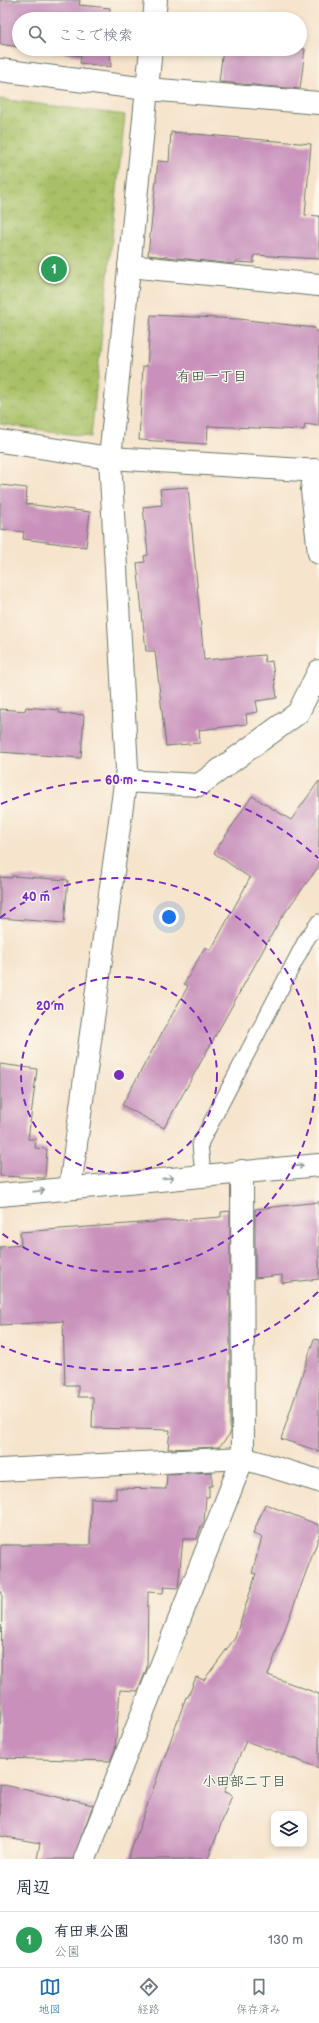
<!DOCTYPE html>
<html lang="ja">
<head>
<meta charset="utf-8">
<style>
  body { margin:0; font-family:"Balsamiq Sans","Klee One",sans-serif; background:#f2f2f3; color:#1f2937 }
  .controls { position:absolute; right:12px; bottom:12px; display:grid; overflow:hidden; border-radius:8px; box-shadow:0 2px 6px #0003 }
  .controls button { width:36px; height:36px; display:grid; place-items:center; padding:0; border:0; border-bottom:1px solid #e0e1e3; background:#fff; color:#1f2937; font:20px sans-serif }
  .you { position:absolute; left:169px; top:917px; width:14px; height:14px; margin:-10px; border:3px solid #fff; border-radius:50%; background:#1a73e8; box-shadow:0 0 0 6px #1a73e833 }
  .badge { display:grid; place-items:center; width:26px; height:26px; border-radius:50%; background:#1f6fb2; color:#fff; font-size:13px; font-weight:700 }
  .pin { position:absolute; translate:-50% -50%; border:2px solid #fff; box-shadow:0 1px 4px #0006 }
  .list { margin:0; padding:0; list-style:none }
  h2 { display:flex; justify-content:space-between; align-items:center; height:52px; margin:0; padding:0 16px; font-size:17px }
  h2 small { font-size:13px; font-weight:400; color:#747a83 }
  .list li { display:grid; grid-template-columns:26px 1fr auto; gap:12px; align-items:center; box-sizing:border-box; height:56px; padding:0 16px; border-top:1px solid #e0e1e3 }
  .list b { display:block; font-size:15px; white-space:nowrap }
  .list p { margin:0; font-size:13px; white-space:nowrap; color:#747a83 }
  .list em { font-size:13px; font-style:normal; color:#747a83 }
  .icon { flex:none; width:22px; height:22px; fill:none; stroke:currentColor; stroke-width:2; stroke-linecap:round; stroke-linejoin:round }
  .map { position:relative; flex:none; width:319px; height:1859px; overflow:hidden }
  .search { position:absolute; background:#fff; box-shadow:0 2px 6px #0003; left:12px; right:12px; top:12px; height:44px; display:flex; align-items:center; gap:10px; box-sizing:border-box; padding:0 14px; border-radius:22px; color:#747a83; font-size:15px }
  .sheet { height:108px; background:#fff }
  nav { display:flex; justify-content:space-around; align-items:center; box-sizing:border-box; height:56px; border-top:1px solid #e0e1e3; background:#fff; font-size:11px; color:#747a83 }
  nav a { display:grid; justify-items:center; gap:2px }
  nav .on { color:#1f6fb2 }
  .map>svg:first-child { display:block }
</style>
</head>
<body>
<div class="map">
<svg width="319" height="1859" viewBox="0 0 319 1859">
  <defs>
    <pattern id="park-crowns" width="20" height="18" patternUnits="userSpaceOnUse"><rect width="20" height="18" fill="#a8c166"/><path d="M2 6a3 3 0 1 1 6 0M12 15a3 3 0 1 1 6 0" fill="none" stroke="#889e55"/></pattern>
  </defs>
  <rect width="100%" height="100%" fill="#fbf7ec"/>
  <filter id="ink" filterUnits="userSpaceOnUse"><feTurbulence type="fractalNoise" baseFrequency=".025" numOctaves="2"/><feDisplacementMap in="SourceGraphic" scale="8" xChannelSelector="R" yChannelSelector="G"/><feConvolveMatrix kernelMatrix="1 2 1 2 8 2 1 2 1" color-interpolation-filters="sRGB"/></filter>
  <filter id="wash" filterUnits="userSpaceOnUse"><feTurbulence type="fractalNoise" baseFrequency=".012" numOctaves="4" result="noise"/><feDisplacementMap in="SourceGraphic" scale="16" xChannelSelector="R" yChannelSelector="G"/><feGaussianBlur stdDeviation="0.9" result="paint"/><feColorMatrix in="noise" values="0 0 0 0 0 0 0 0 0 0 0 0 0 0 0 0 0 1.4 0 .05"/><feComposite in="paint" operator="in"/></filter>
  <g filter="url(#wash)">
    <rect width="100%" height="100%" fill="#f6e4cc"/>
    <!-- park -->
    <path fill="url(#park-crowns)" stroke="#647f4d" d="M0 99 125 115 91 437 0 424Z"/>
    <g id="blocks">
      <!-- building -->
      <g fill="#c890bb">
        <path d="M0 0H80L79 5 110 8V19H19V47L0 44Z"/>
        <path d="M33 49H110L111 67 80 63 81 56Z"/>
        <path d="M223 49H305L300 89 219 82Z"/>
        <path d="M171 132 311 144 305 215 319 216V259L254 255V263L235 262V264L148 255 158 161 169 162Z"/>
        <path d="M151 315 239 319 315 328V331L319 332V426L305 424 304 430 208 426 207 444 139 440 143 366H147Z"/>
        <path d="M0 485 27 488 26 504 90 512 86 547 23 539 24 532 0 529Z"/>
        <path d="M188 487 204 660 264 655 265 662 272 661 277 698 256 701 258 712 246 714 247 724 199 730 200 743 166 746 155 651H146L137 563 145 562 144 556 148 555 143 507 162 505 160 489Z"/>
        <path d="M26 707 59 710V713L84 715 81 758 0 752V709L25 711Z"/>
        <path d="M319 781V866L281 918 164 1128 122 1105 188 986 184 984 205 947 211 950 250 878 214 853 252 796 291 820Z"/>
        <path d="M12 876 68 880 64 923 0 918V877L12 878Z"/>
        <path d="M0 1064 37 1069 28 1139H36L35 1148 47 1149 45 1178 0 1176Z"/>
        <path d="M319 1202V1279L282 1283V1275L255 1278V1209Z"/>
        <path d="M230 1211V1434L219 1447 168 1449 170 1430 92 1428 93 1397H78V1385H65L63 1321 0 1325V1247L21 1245 20 1232 221 1217V1212Z"/>
        <path d="M314 1339 319 1340V1451L281 1439Z"/>
        <path d="M212 1472V1486H209V1497H206L204 1522 201 1526 197 1539H183L178 1588 164 1587 163 1593 148 1592 147 1668 138 1691 120 1690 115 1750 110 1761 0 1758 2 1592H0V1545H90L91 1498 116 1499V1488L166 1489 167 1474Z"/>
        <path d="M265 1504 319 1525V1537L268 1675 319 1694V1768L246 1741 224 1792 232 1795 208 1859H128L186 1697H188L196 1677 204 1680 235 1638 256 1574 252 1573 262 1537 253 1534Z"/>
        <path d="M0 1784 93 1805 73 1859H37L40 1843 0 1836Z"/>
      </g>
    </g>
  </g>
  <g filter="url(#ink)">
    <use href="#blocks" fill-opacity="0" stroke="#6a7769" stroke-width="1"/>
    <g fill="none" stroke-linecap="round" stroke-linejoin="round">
      <defs>
        <path id="lane" d="M203 1174 200 1144 306 940 319 922"/>
        <g id="street">
          <path d="M154 19 156 0"/>
          <path d="M0 70 147 89 319 103"/>
          <path d="M129 266 319 285"/>
          <path d="M0 441 110 458 319 471"/>
          <path d="M315 470 312 490 319 553"/>
          <path d="M125 781 199 785 298 713 319 671"/>
          <path d="M70 1188 127 769 110 458 151 49"/>
          <path d="M0 1195 319 1165"/>
          <path d="M0 1470 243 1458 319 1481"/>
          <path d="M85 1859 243 1458 242 1171"/>
        </g>
      </defs>
      <!-- lane casing -->
      <use href="#lane" stroke="#6a7769" stroke-width="17"/>
      <!-- street casing -->
      <use href="#street" stroke="#6a7769" stroke-width="24"/>
      <!-- lane -->
      <use href="#lane" stroke="#fff" stroke-width="15"/>
      <!-- street -->
      <use href="#street" stroke="#fff" stroke-width="22"/>
    </g>
    <!-- one-way arrows -->
    <defs><path id="oneway-shaft" d="M-6 0H5M1.5-3L5.5 0L1.5 3" fill="none" stroke-width="1.6" stroke-linecap="round" stroke-linejoin="round"/></defs>
    <g stroke="#8f9e9a">
      <use href="#oneway-shaft" transform="translate(298 1166) rotate(-4)"/>
      <use href="#oneway-shaft" transform="translate(168 1178) rotate(-6)"/>
      <use href="#oneway-shaft" transform="translate(39 1191) rotate(-6)"/>
    </g>
  </g>
  <!-- distance rings -->
  <g fill="none" stroke="#7b2cbf" stroke-width="2" stroke-dasharray="7 5">
    <circle cx="119" cy="1075" r="98"/>
    <path d="M0 918A197 197 0 1 1 0 1232"/>
    <path d="M318 1292A295 295 0 0 1 1 1346M1 804A295 295 0 0 1 318 858"/>
  </g>
  <g text-anchor="middle" dominant-baseline="central" stroke-width="3" stroke-linejoin="round" paint-order="stroke">
    <!-- neighbourhood labels -->
    <g font-size="14" fill="#1f3d34" stroke="#fbf7ec">
      <text x="212" y="376">有田一丁目</text>
      <text x="244" y="1781">小田部二丁目</text>
    </g>
  </g>
  <circle cx="119" cy="1075" r="6" fill="#7b2cbf" stroke="#fbf7ec" stroke-width="2"/>
  <g font-size="12" text-anchor="middle" font-weight="bold" fill="#7b2cbf" stroke="#fbf7ec" stroke-width="3" stroke-linejoin="round" paint-order="stroke">
    <text x="119" y="784">60 m</text>
    <text x="36" y="901">40 m</text>
    <text x="50" y="1010">20 m</text>
  </g>
</svg>
<div class="controls">
<button><svg class="icon" aria-label="layers" viewBox="0 0 24 24"><path d="M12 4l9 5-9 5-9-5zM3 14l9 5 9-5"/></svg></button>
</div>
<div class="you"></div>
<div class="pin badge" style="left:54px;top:269px;background:#2e9e5b">1</div>
<div class="search"><svg class="icon" aria-label="search" viewBox="0 0 24 24"><circle cx="10" cy="10" r="6"/><path d="M15 15l6 6"/></svg>ここで検索</div>
</div>
<section class="sheet">
<h2>周辺<small></small></h2>
<ul class="list">
<li><span class="badge" style="background:#2e9e5b">1</span><div><b>有田東公園</b><p>公園</p></div><em>130 m</em></li>
</ul>
</section>
<nav>
<a class="on"><svg class="icon" aria-label="map" viewBox="0 0 24 24"><path d="M3 6l6-2 6 2 6-2v14l-6 2-6-2-6 2zM9 4v14M15 6v14"/></svg>地図</a>
<a><svg class="icon" aria-label="directions" viewBox="0 0 24 24"><path d="M12 3l9 9-9 9-9-9zM9 14v-3h6M13 9l2 2-2 2"/></svg>経路</a>
<a><svg class="icon" aria-label="saved" viewBox="0 0 24 24"><path d="M7 4h10v16l-5-4-5 4z"/></svg>保存済み</a>
</nav>
</body>
</html>
